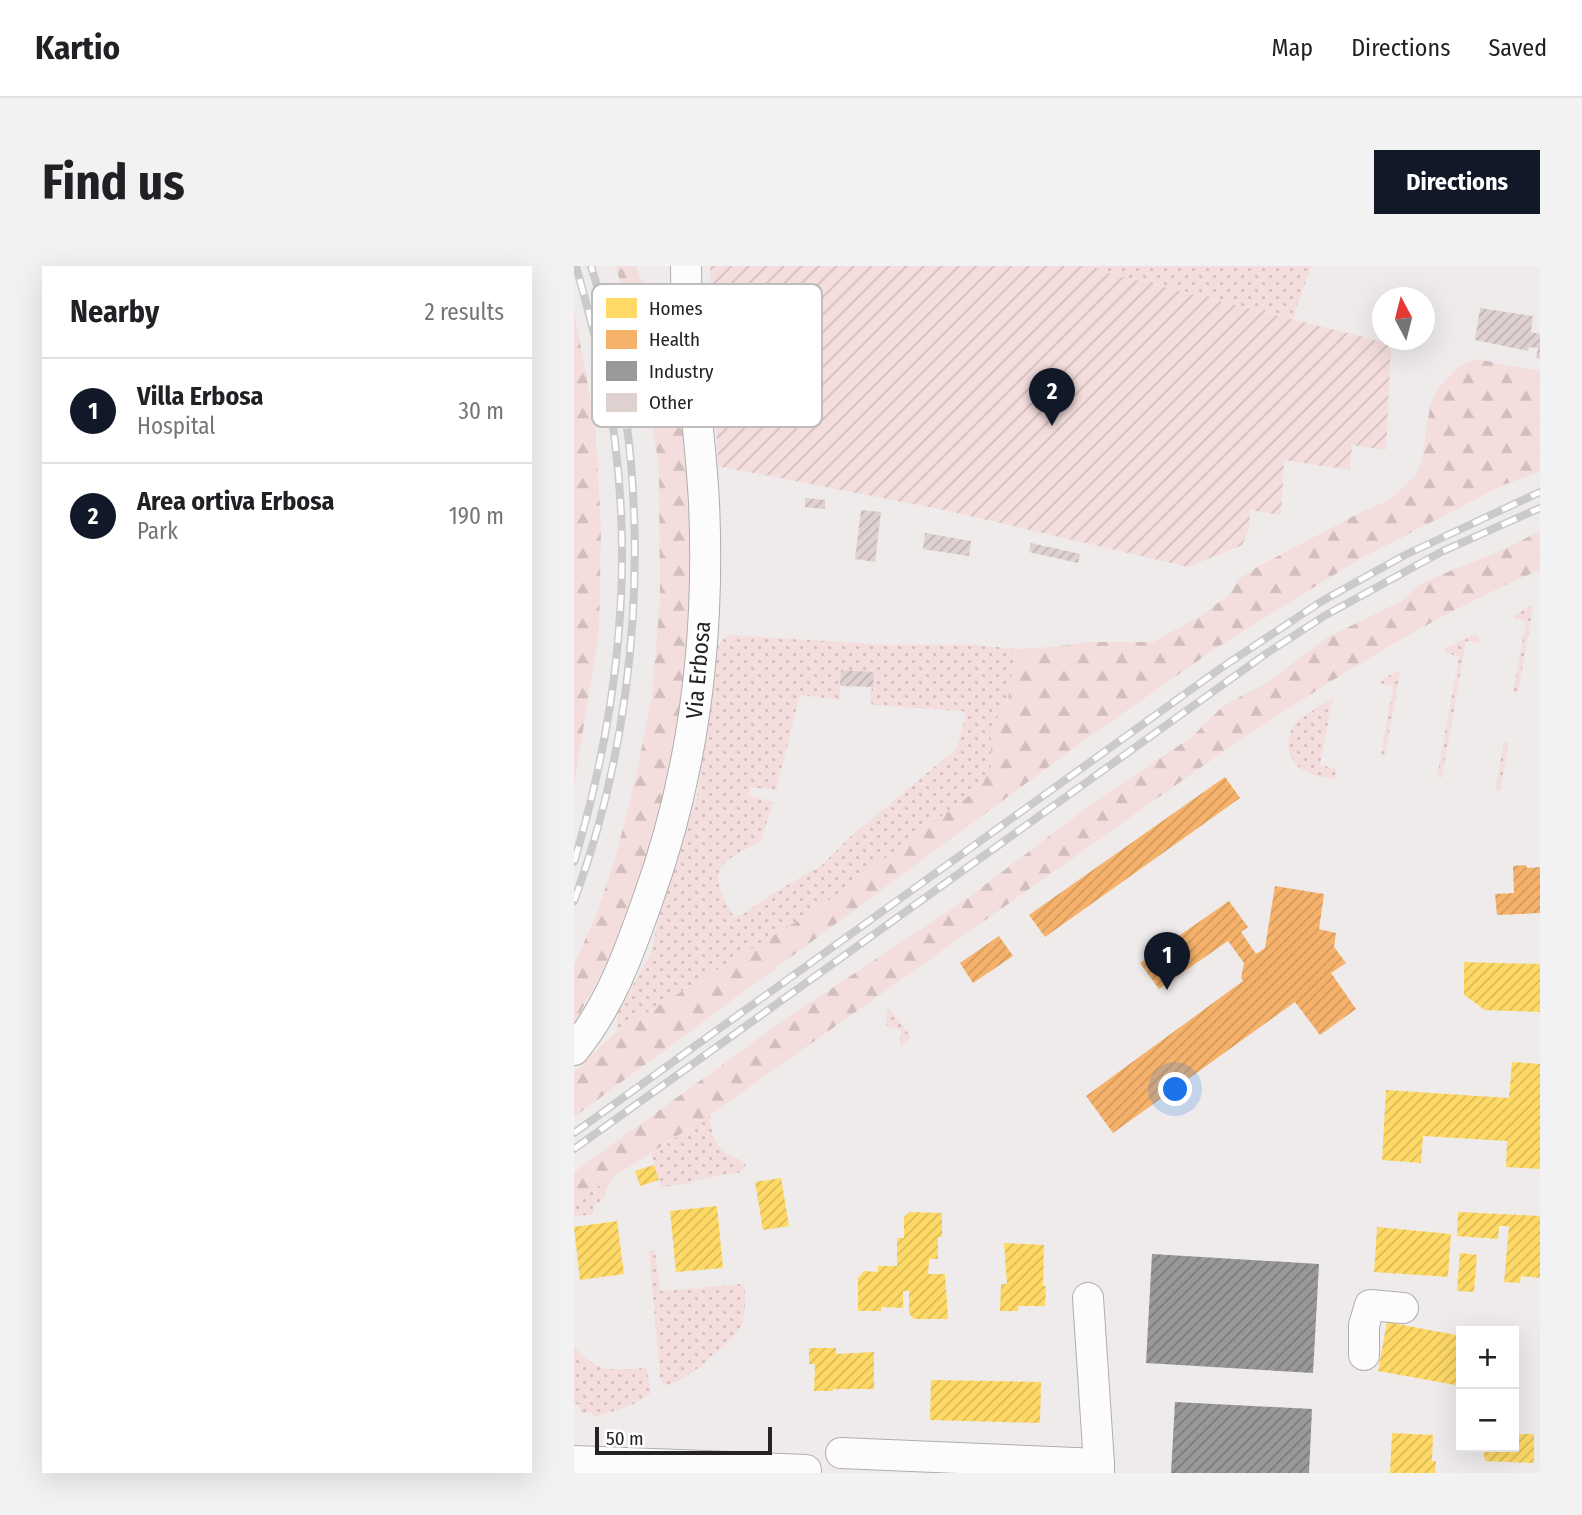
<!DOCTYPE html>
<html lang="en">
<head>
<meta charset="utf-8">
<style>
  body { margin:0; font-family:"Fira Sans Condensed",sans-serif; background:#f2f2f2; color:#202124 }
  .controls { position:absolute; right:21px; bottom:21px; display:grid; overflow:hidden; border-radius:0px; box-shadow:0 7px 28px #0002 }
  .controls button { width:63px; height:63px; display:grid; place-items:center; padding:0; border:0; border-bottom:2px solid #e0e0e0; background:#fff; color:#202124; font:35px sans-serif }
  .compass { position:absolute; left:798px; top:21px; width:63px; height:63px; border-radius:50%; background:#fff; box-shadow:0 7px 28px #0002; rotate:353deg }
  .scale { position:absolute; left:21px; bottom:18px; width:177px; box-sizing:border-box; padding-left:7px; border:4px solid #252222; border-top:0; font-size:19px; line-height:24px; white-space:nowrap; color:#252222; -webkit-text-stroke:5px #fff; paint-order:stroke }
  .you { position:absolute; left:602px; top:824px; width:24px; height:24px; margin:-18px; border:5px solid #fff; border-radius:50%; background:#1a73e8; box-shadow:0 0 0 10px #1a73e833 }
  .badge { display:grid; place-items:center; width:46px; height:46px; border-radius:50%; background:#111827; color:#fff; font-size:23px; font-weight:700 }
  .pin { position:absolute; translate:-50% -58px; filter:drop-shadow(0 2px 4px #0008) }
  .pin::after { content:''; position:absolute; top:37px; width:24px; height:21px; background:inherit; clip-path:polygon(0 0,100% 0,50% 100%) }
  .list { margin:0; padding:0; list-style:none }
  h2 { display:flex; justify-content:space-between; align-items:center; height:91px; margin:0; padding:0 28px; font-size:30px }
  h2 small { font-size:23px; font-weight:400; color:#757577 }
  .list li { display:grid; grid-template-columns:46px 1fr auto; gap:21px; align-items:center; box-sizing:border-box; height:105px; padding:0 28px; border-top:2px solid #e0e0e0 }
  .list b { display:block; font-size:26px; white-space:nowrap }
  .list p { margin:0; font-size:23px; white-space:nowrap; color:#757577 }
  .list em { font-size:23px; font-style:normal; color:#757577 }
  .map { position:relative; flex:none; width:966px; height:1207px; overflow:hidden; border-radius:0px }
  header { display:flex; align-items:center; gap:42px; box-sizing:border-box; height:98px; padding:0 35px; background:#fff; border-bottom:2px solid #e0e0e0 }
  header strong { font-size:33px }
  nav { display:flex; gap:38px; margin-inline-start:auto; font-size:24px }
  .intro { display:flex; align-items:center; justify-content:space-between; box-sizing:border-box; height:168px; padding:0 42px }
  h1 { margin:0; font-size:49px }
  .button { padding:18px 32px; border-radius:0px; background:#111827; color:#fff; font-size:24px; font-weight:700 }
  main { display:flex; gap:42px; padding:0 42px }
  aside { flex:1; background:#fff; border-radius:0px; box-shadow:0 7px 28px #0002 }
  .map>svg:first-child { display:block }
</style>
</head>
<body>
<header>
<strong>Kartio</strong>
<nav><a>Map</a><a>Directions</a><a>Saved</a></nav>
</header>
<div class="intro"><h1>Find us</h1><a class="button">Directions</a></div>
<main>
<aside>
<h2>Nearby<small>2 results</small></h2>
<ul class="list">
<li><span class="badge">1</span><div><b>Villa Erbosa</b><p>Hospital</p></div><em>30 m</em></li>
<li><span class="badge">2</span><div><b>Area ortiva Erbosa</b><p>Park</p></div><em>190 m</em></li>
</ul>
</aside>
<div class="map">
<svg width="966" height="1207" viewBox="0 0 966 1207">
  <defs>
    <pattern id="grass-dots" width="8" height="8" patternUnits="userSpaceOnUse" patternTransform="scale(1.75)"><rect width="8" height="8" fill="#f4dedd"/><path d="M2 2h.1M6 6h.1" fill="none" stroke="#d1bebd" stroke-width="1.8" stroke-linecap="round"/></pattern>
    <pattern id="forest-firs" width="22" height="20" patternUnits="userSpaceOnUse" patternTransform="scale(1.75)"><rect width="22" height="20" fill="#f4dedd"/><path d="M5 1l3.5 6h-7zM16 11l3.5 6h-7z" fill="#d1bebd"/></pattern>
    <pattern id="garden-furrows" width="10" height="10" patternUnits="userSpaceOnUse" patternTransform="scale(1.75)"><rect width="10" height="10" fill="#f4dedd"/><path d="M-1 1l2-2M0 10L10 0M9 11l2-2" fill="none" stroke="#d1bebd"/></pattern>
    <pattern id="homes-hatch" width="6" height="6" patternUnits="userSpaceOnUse" patternTransform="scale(1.75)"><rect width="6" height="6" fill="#ffd966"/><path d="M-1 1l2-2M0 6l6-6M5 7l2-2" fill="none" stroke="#daba58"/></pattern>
    <pattern id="health-hatch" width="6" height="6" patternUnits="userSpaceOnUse" patternTransform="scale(1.75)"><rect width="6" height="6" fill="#f6b26b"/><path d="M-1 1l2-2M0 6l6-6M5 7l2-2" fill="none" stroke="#d3995c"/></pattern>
    <pattern id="industry-hatch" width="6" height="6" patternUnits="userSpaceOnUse" patternTransform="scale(1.75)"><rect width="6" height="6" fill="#999"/><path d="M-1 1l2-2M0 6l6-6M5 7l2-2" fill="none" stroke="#7d7c7c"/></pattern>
    <pattern id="building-hatch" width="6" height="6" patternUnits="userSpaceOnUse" patternTransform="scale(1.75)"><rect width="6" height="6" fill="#e0d1d1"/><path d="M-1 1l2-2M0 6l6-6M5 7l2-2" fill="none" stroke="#c0b3b3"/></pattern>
  </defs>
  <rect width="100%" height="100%" fill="#efebeb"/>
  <!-- grass -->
  <g fill="url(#grass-dots)" fill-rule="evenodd">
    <path d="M506 0H737L719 53Z"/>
    <path d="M956 340 959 342 944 427 939 426 952 355 940 352 939 350Z"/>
    <path d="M154 369 315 379H403L442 383 433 440 417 460V501L407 521 243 643 43 765V748L77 687 90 628 123 530 138 428 142 380ZM267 404 300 406 296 434 298 439 388 445 392 449 382 483 275 572 248 599 196 629 171 647 160 651C131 601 143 599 187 575L199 536 174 529 176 521 202 524 226 429 266 434Z"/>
    <path d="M899 369 904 370 906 377 892 375 868 512 863 511 885 391 870 386 872 382Z"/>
    <path d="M823 405 826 407 811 490 807 489 819 420 806 417V415Z"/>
    <path d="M759 431 746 499 763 503 761 514C750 511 738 510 729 504 711 493 710 470 723 455Z"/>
    <path d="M930 476 935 477 926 525 921 524Z"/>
    <path d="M316 743 337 771 328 780 326 777 327 764 312 760 313 744Z"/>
    <path d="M136 849C136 864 141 882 156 890 162 893 167 894 172 898L167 906 121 914 117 917 87 921 77 888Z"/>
    <path d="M39 911 27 935 20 940 19 948 0 951V936Z"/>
    <path d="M81 984 86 1025 168 1018 171 1022C171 1034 172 1050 167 1060 158 1076 107 1121 90 1119L86 1111 75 985Z"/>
    <path d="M0 1080C22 1108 41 1104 72 1102L77 1126C67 1138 35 1147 20 1151L16 1146 8 1148 4 1138 0 1139Z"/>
  </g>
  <!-- forest -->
  <g fill="url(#forest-firs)">
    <path d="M42 0H62L78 46H92L103 69 122 327 109 438 92 527 65 617 41 680 0 759V699L24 645 43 586 63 506 78 429 86 333 85 202 75 135Z"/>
    <path d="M0 45 21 156 27 260 25 365 0 520Z"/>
    <path d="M902 93 966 105V206L929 219 784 294 642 382 508 476 0 851V806L43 765 243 643 407 521 417 501V460L433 440 442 383 477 381 514 376H579L625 351 656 328 665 313 685 300 791 244 814 235 841 210 848 194 856 140 863 123 884 101Z"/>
    <path d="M966 265V304C936 316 908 331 879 345 799 387 725 435 650 485L136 849 0 936V906L210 754 390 635 516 539 619 470 649 440 694 416 752 372 830 334 844 319 859 312 931 283Z"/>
  </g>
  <!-- garden -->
  <path fill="url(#garden-furrows)" d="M136 0H506L817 78 812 184 778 179 776 204 710 194 707 249 676 244 675 263 668 279 614 301 370 244 144 200Z"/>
  <!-- homes -->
  <g fill="url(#homes-hatch)">
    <path d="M890 696 966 698V746L911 744 890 729Z"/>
    <path d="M938 796 966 798V903L932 901 933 875 849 870 847 897 808 894 812 824 935 832Z"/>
    <path d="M80 899 85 914 66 920 61 905Z"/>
    <path d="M207 912 215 960 189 964 181 916Z"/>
    <path d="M143 940 149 1002 102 1006 96 945Z"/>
    <path d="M336 946 368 947V971H364V993H355L354 1008H371L374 1053H340L335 1047V1025H329V1042L307 1041V1045H284V1012L290 1005 304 1006V1000H323V972H330V951Z"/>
    <path d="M884 946 966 950V1012L947 1010 946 1017 930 1016 935 960H925L924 973 883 970Z"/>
    <path d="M43 955 50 1008 6 1014 0 961Z"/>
    <path d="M803 961 877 968 874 1011 800 1006Z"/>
    <path d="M430 977 470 979 469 1020H472L471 1040H444V1045H426L427 1018H433Z"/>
    <path d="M886 987 903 989 900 1026 883 1025Z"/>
    <path d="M813 1056 887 1070V1120L804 1105Z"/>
    <path d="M235 1082H262V1088L300 1086V1123H259V1125H240L241 1098H235Z"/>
    <path d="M357 1114 467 1116 466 1157 356 1154Z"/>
    <path d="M818 1167 859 1169 858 1195H862L861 1207H816Z"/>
    <path d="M940 1168H960V1197L911 1195 909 1181H940Z"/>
  </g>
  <!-- health -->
  <g fill="url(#health-hatch)">
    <path d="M651 511 666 532 471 671 455 649Z"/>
    <path d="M952 599 953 602 966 601V647L923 649 921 628 940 627 939 600Z"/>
    <path d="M701 620 750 628 745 663 762 667 760 681 772 697 757 707 782 743 746 769 721 736 539 867 512 830 669 715 667 712 670 697 654 675 585 723 566 697 655 635 674 661 667 666 682 688 691 682Z"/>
    <path d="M425 670 439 690 399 717 386 697Z"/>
  </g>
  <!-- industry -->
  <g fill="url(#industry-hatch)">
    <path d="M578 988 745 998 739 1107 572 1097Z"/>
    <path d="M601 1136 738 1143 735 1207H597Z"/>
  </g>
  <!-- building -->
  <g fill="url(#building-hatch)">
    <path d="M906 42 959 50 957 66 966 68V93L962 92 964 82 955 81 954 85 901 74Z"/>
    <path d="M231 232 251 234V243L231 241Z"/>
    <path d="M287 244 307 246 301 296 281 293Z"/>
    <path d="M351 267 397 275 395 290 349 283Z"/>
    <path d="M457 277 506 288 504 297 455 286Z"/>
    <path d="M267 404 300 406 299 421 266 420Z"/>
  </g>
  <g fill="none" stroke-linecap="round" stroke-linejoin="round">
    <defs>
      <g id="minor">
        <path d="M0 784C36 740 55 687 74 633 120 506 136 372 130 237 126 158 112 80 112 0"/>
        <path d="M514 1032 525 1198"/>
        <path d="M790 1089V1059L796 1039 829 1042"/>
        <path d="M267 1187 525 1198V1207"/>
        <path d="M0 1195 232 1204"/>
      </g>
    </defs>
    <!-- minor casing -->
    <use href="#minor" stroke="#b1adad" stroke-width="32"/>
    <!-- minor -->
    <use href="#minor" stroke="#fdfcfc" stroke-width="30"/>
    <defs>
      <g id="rail">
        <path d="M0 596C41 460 59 317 41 176 34 116 18 58 2 0"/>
        <path d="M0 635C66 457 79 246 35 61 30 41 23 20 17 0"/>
        <path d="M0 867 647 402 748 335 831 289 966 226"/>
        <path d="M0 883 693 387 752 349 867 286 966 242"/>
      </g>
    </defs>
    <!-- rail casing -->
    <use href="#rail" stroke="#cacaca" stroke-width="8"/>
    <!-- rail -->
    <use href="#rail" stroke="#fff" stroke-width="5" stroke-dasharray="16" stroke-linecap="butt"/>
  </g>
  <g text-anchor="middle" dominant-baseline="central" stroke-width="7" stroke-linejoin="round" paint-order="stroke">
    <!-- street labels -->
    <g font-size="23" fill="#252222" stroke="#fff">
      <text transform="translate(124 404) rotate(-85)">Via Erbosa</text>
    </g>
  </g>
  <!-- legend -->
  <rect x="18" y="18" width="230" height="143" rx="10" fill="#fff" stroke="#bebdbd" stroke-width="2"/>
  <rect x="32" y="32" width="31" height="20" fill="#ffd966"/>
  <rect x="32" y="64" width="31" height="19" fill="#f6b26b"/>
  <rect x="32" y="95" width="31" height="20" fill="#999"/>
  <rect x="32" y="127" width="31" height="19" fill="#e0d1d1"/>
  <g font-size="19" fill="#252222">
    <text x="75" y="49">Homes</text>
    <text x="75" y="80">Health</text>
    <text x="75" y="112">Industry</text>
    <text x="75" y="143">Other</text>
  </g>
</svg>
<div class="controls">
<button>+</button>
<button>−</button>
</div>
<svg class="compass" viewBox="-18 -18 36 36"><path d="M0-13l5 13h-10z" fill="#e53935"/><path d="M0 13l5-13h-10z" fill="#757577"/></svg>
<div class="scale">50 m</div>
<div class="you"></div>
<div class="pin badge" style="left:593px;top:724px">1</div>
<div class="pin badge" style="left:478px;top:160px">2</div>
</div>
</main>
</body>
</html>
